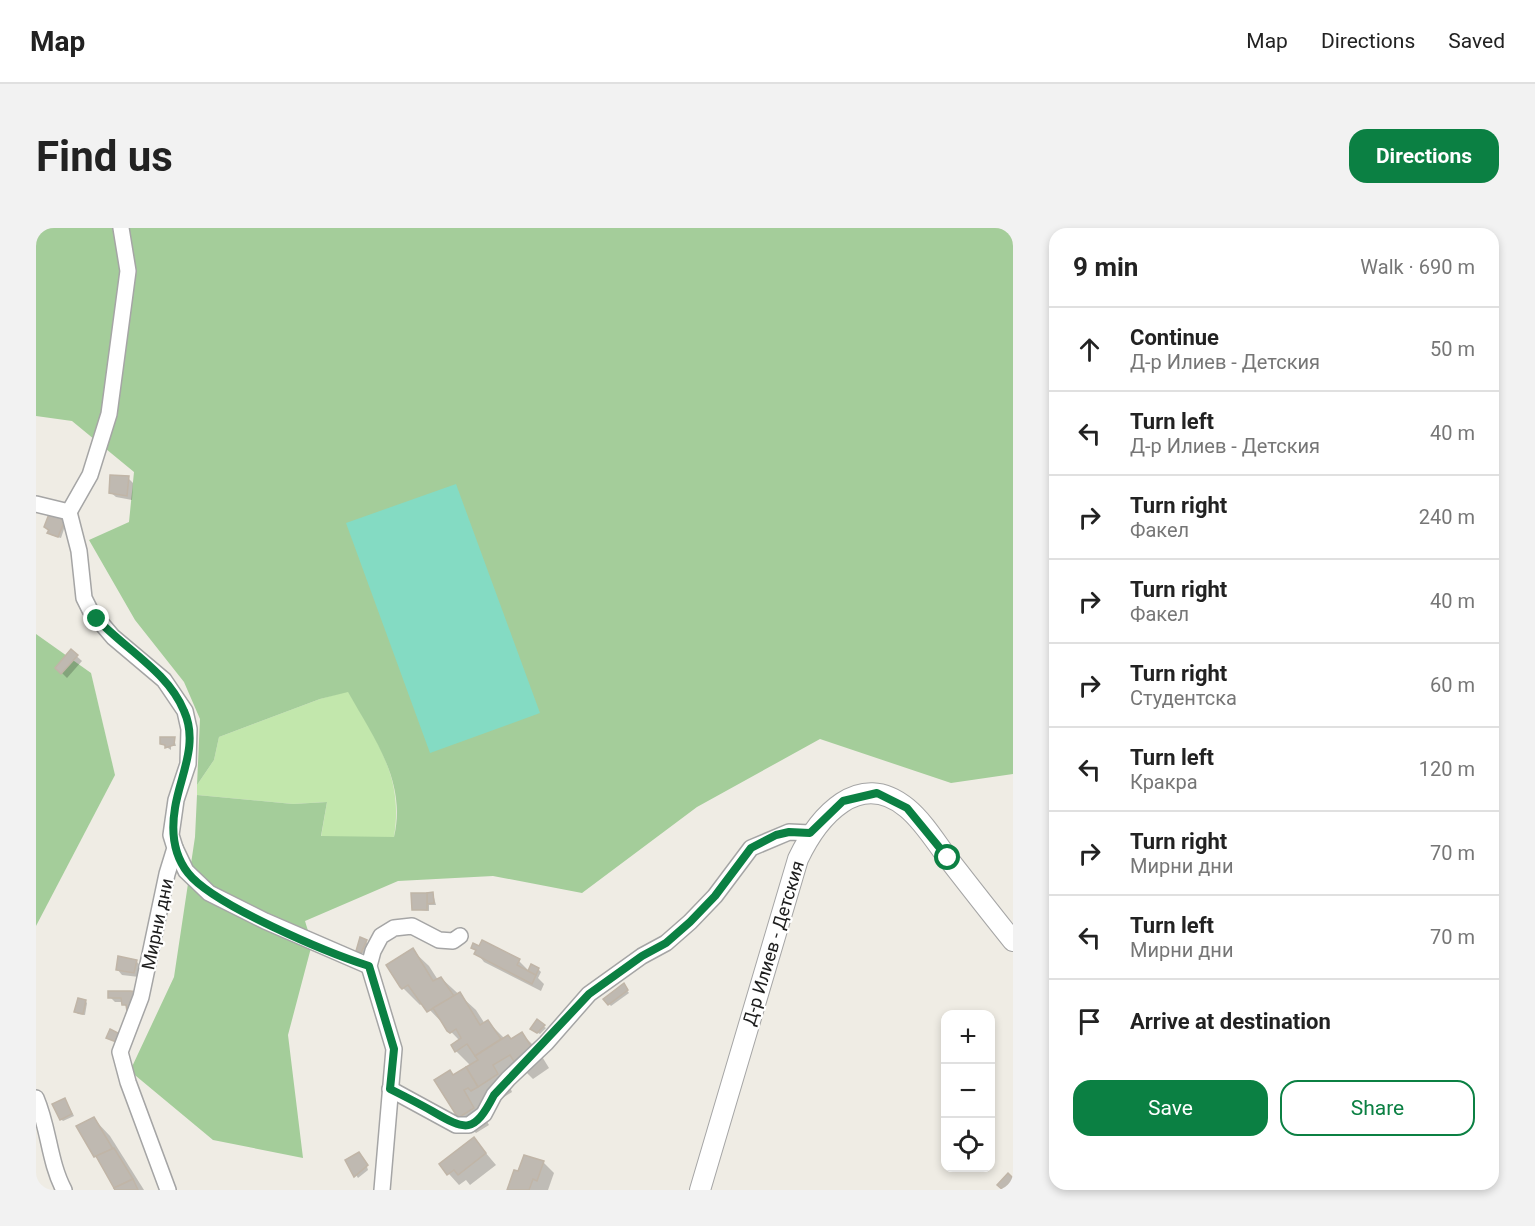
<!DOCTYPE html>
<html lang="en">
<head>
<meta charset="utf-8">
<style>
  body { margin:0; font-family:Roboto,sans-serif; background:#f2f2f2; color:#222 }
  .controls { position:absolute; right:18px; bottom:18px; display:grid; overflow:hidden; border-radius:12px; box-shadow:0 3px 9px #0003 }
  .controls button { width:54px; height:54px; display:grid; place-items:center; padding:0; border:0; border-bottom:2px solid #e0e0e0; background:#fff; color:#222; font:30px sans-serif }
  .stop { position:absolute; width:18px; height:18px; margin:-14px; border:4px solid #0b8043; border-radius:50%; background:#fff }
  .stop.end { background:#0b8043; border-color:#fff; box-shadow:0 2px 6px #0008 }
  .list { margin:0; padding:0; list-style:none }
  h2 { display:flex; justify-content:space-between; align-items:center; height:78px; margin:0; padding:0 24px; font-size:26px }
  h2 small { font-size:20px; font-weight:400; color:#767676 }
  .list li { display:grid; grid-template-columns:39px 1fr auto; gap:18px; align-items:center; box-sizing:border-box; height:84px; padding:0 24px; border-top:2px solid #e0e0e0 }
  .list b { display:block; font-size:22px; white-space:nowrap }
  .list p { margin:0; font-size:20px; white-space:nowrap; color:#767676 }
  .list em { font-size:20px; font-style:normal; color:#767676 }
  .actions { display:flex; gap:12px; padding:18px 24px }
  .actions a { flex:1; padding:14px 0; border:2px solid #0b8043; border-radius:18px; text-align:center; font-size:21px; color:#0b8043 }
  .actions .main { background:#0b8043; color:#fff }
  .icon { flex:none; width:33px; height:33px; fill:none; stroke:currentColor; stroke-width:2; stroke-linecap:round; stroke-linejoin:round }
  .map { position:relative; flex:none; width:977px; height:962px; overflow:hidden; border-radius:18px }
  header { display:flex; align-items:center; gap:36px; box-sizing:border-box; height:84px; padding:0 30px; background:#fff; border-bottom:2px solid #e0e0e0 }
  header strong { font-size:28px }
  nav { display:flex; gap:33px; margin-inline-start:auto; font-size:21px }
  .intro { display:flex; align-items:center; justify-content:space-between; box-sizing:border-box; height:144px; padding:0 36px }
  h1 { margin:0; font-size:42px }
  .button { padding:15px 27px; border-radius:18px; background:#0b8043; color:#fff; font-size:21px; font-weight:700 }
  main { display:flex; gap:36px; padding:0 36px }
  aside { flex:1; background:#fff; border-radius:18px; box-shadow:0 3px 9px #0003 }
  .map>svg:first-child { display:block }
</style>
</head>
<body>
<header>
<strong>Map</strong>
<nav><a>Map</a><a>Directions</a><a>Saved</a></nav>
</header>
<div class="intro"><h1>Find us</h1><a class="button">Directions</a></div>
<main>
<div class="map">
<svg width="977" height="962" viewBox="0 0 977 962">
  <rect width="100%" height="100%" fill="#efece4"/>
  <!-- grass -->
  <path fill="#c2e7ac" d="M312 463C340 513 368 548 358 609H285L291 574 257 576 161 567V557L178 532 183 509 284 471Z"/>
  <!-- forest -->
  <g fill="#a4cd9a">
    <path d="M0 0H977V546L915 555 784 511 661 579 546 665 457 648 362 653 269 693 276 716 252 807 267 930 177 912 94 843 138 749 159 609 161 567 257 576 291 574 285 608 358 609C371 553 337 509 312 464L284 471 183 509 178 532 161 557 164 491 148 454 99 392 53 312 93 294 98 244 36 193 0 188Z"/>
    <path d="M0 406 55 445 79 547 0 698Z"/>
  </g>
  <!-- pitch -->
  <path fill="#84dbc3" d="M420 256 504 485 394 525 310 295Z"/>
  <!-- shadow -->
  <g fill="#0003">
    <path d="M92 250 97 255 96 272 80 269 74 264Z"/>
    <path d="M14 288 30 295 25 310 15 307 9 299Z"/>
    <path d="M35 423 46 433 31 450 21 440Z"/>
    <path d="M138 511 140 518H135V522L126 516Z"/>
    <path d="M397 666 400 677H393V683L377 681Z"/>
    <path d="M325 711 333 716 328 726 324 724Z"/>
    <path d="M437 720 483 733 493 743 496 738 503 742 505 744 502 750 508 756 505 763 448 734Z"/>
    <path d="M376 722 393 738 402 752 405 750 440 782 449 796 452 794 469 811 475 812 486 806 502 822 513 840 497 851 490 844 472 854 476 864 452 879H443L453 897 440 905 424 889 414 844 418 848 435 838 420 823 424 813 387 775 384 777 367 760 352 737Z"/>
    <path d="M100 733 105 738 103 749 86 747 81 741Z"/>
    <path d="M587 757 593 765 575 778 569 771Z"/>
    <path d="M103 766 92 781 87 774H79L74 769Z"/>
    <path d="M49 773 51 775 49 787 42 786 40 784Z"/>
    <path d="M501 794 510 800 504 806 498 803Z"/>
    <path d="M29 871 38 888 27 893 25 891Z"/>
    <path d="M58 891 74 908 108 962H81L42 899Z"/>
    <path d="M438 911 460 937 434 957 430 952 423 957 405 937Z"/>
    <path d="M311 932H329L332 942 322 950Z"/>
    <path d="M507 934 518 945 512 962H472L483 945Z"/>
  </g>
  <!-- building -->
  <g fill="#bfb9b1" stroke="#c0b5a7" stroke-width="1.5">
    <path d="M74 247 93 248 91 268 73 265Z"/>
    <path d="M13 286 29 292 22 309 11 305 13 302 8 299Z"/>
    <path d="M35 421 42 427 25 446 19 440Z"/>
    <path d="M124 509H139L138 517 129 520V517L124 516Z"/>
    <path d="M397 664 398 675 391 676V665Z"/>
    <path d="M375 665H391V682H376Z"/>
    <path d="M324 709 331 712 325 725 320 723Z"/>
    <path d="M446 712 484 731 481 737 500 747 496 756 438 726 440 722 435 720 437 715 443 718Z"/>
    <path d="M377 720 397 753 405 749 418 768 391 784 372 757 366 761 364 759 350 737Z"/>
    <path d="M82 728 101 732 98 745 80 742Z"/>
    <path d="M495 736 503 740 500 747 492 743Z"/>
    <path d="M588 755 592 762 572 777 567 771Z"/>
    <path d="M72 763H94L103 764 95 783H91L90 777H86L85 770H72Z"/>
    <path d="M424 764 444 797 452 792 465 811 439 828 431 816 419 824 415 817 425 810 420 801 414 805 411 803 397 780Z"/>
    <path d="M42 770 50 772 47 786 38 784Z"/>
    <path d="M501 791 509 797 501 805 494 801Z"/>
    <path d="M74 801 86 807 83 815 70 810Z"/>
    <path d="M486 804 498 823 479 835 474 827 457 837 462 846 442 859 430 839 442 832 439 828 472 807 475 811Z"/>
    <path d="M430 839 442 859 435 863 432 860 428 862 438 880 422 890 398 852 414 842 417 847Z"/>
    <path d="M29 870 36 886 24 892 16 876Z"/>
    <path d="M58 889 77 921 58 929 40 898Z"/>
    <path d="M438 909 450 925 422 947 418 942 411 947 403 936Z"/>
    <path d="M78 920 97 951 78 960 60 928Z"/>
    <path d="M323 924 332 937 318 949 309 932Z"/>
    <path d="M488 927 508 933 501 953 497 951 493 962H471L478 942 482 943Z"/>
    <path d="M972 945 977 950V962H967L961 957Z"/>
    <path d="M97 951 102 962H79L78 960Z"/>
  </g>
  <g fill="none" stroke-linecap="round" stroke-linejoin="round">
    <defs>
      <g id="minor">
        <path d="M0 276 33 284"/>
        <path d="M33 284 43 323 48 370 54 382 77 409 128 452 149 483 153 501 152 536 140 572 135 607 139 620 131 646 105 769 84 824 92 854 132 962"/>
        <path d="M33 284 54 247 73 186 92 43 85 0"/>
        <path d="M139 620 150 643 173 665 229 693 333 738"/>
        <path d="M354 861 420 897H433L448 886 458 867 472 851 510 815 553 766 606 728 630 715 654 694 679 668 715 620 753 604 774 605"/>
        <path d="M0 870C13 900 13 934 28 962"/>
        <path d="M346 962 358 821 333 738 337 723 345 708 358 700 376 698 403 712 417 713 424 708"/>
      </g>
      <path id="tertiary" d="M664 962 762 631C782 589 823 540 871 580 888 594 901 616 914 633 935 660 956 687 977 713"/>
    </defs>
    <!-- minor casing -->
    <use href="#minor" stroke="#a5a5a5" stroke-width="18"/>
    <!-- tertiary casing -->
    <use href="#tertiary" stroke="#a5a5a5" stroke-width="22"/>
    <!-- minor -->
    <use href="#minor" stroke="#fff" stroke-width="15"/>
    <!-- tertiary -->
    <use href="#tertiary" stroke="#fff" stroke-width="20"/>
  </g>
  <g fill="none" stroke-linecap="round" stroke-linejoin="round">
    <!-- route -->
    <path stroke="#0b8043" stroke-width="8" d="M61 391C89 421 132 444 148 483 163 516 144 548 139 580 135 604 137 626 152 645 177 677 292 725 333 738L358 821 354 861C368 868 382 875 396 883 430 903 438 906 458 867L553 766 606 728 630 715 654 694 679 668 715 620 740 607 753 604 774 605 807 573 841 565 871 580 912 630"/>
  </g>
  <g text-anchor="middle" dominant-baseline="central" stroke-width="4.5" stroke-linejoin="round" paint-order="stroke">
    <!-- street labels -->
    <g font-size="18" fill="#1e1e1e" stroke="#fff">
      <text transform="translate(121 696) rotate(-78)">Мирни дни</text>
      <text transform="translate(737 715) rotate(-73)">Д-р Илиев - Детския</text>
    </g>
  </g>
</svg>
<div class="controls">
<button>+</button>
<button>−</button>
<button><svg class="icon" aria-label="locate" viewBox="0 0 24 24"><circle cx="12" cy="12" r="6"/><path d="M12 2v4M12 18v4M2 12h4M18 12h4"/></svg></button>
</div>
<div class="stop" style="left:912px;top:630px"></div>
<div class="stop end" style="left:61px;top:391px"></div>
</div>
<aside>
<h2>9 min<small>Walk · 690 m</small></h2>
<ul class="list">
<li><svg class="icon" aria-label="ahead" viewBox="0 0 24 24"><path d="M12 20V5M6 11l6-6 6 6"/></svg><div><b>Continue</b><p>Д-р Илиев - Детския</p></div><em>50 m</em></li>
<li><svg class="icon" aria-label="left" viewBox="0 0 24 24"><path d="M17 20v-9H6M10 6l-5 5 5 5"/></svg><div><b>Turn left</b><p>Д-р Илиев - Детския</p></div><em>40 m</em></li>
<li><svg class="icon" aria-label="right" viewBox="0 0 24 24"><path d="M7 20v-9h11M14 6l5 5-5 5"/></svg><div><b>Turn right</b><p>Факел</p></div><em>240 m</em></li>
<li><svg class="icon" aria-label="right" viewBox="0 0 24 24"><path d="M7 20v-9h11M14 6l5 5-5 5"/></svg><div><b>Turn right</b><p>Факел</p></div><em>40 m</em></li>
<li><svg class="icon" aria-label="right" viewBox="0 0 24 24"><path d="M7 20v-9h11M14 6l5 5-5 5"/></svg><div><b>Turn right</b><p>Студентска</p></div><em>60 m</em></li>
<li><svg class="icon" aria-label="left" viewBox="0 0 24 24"><path d="M17 20v-9H6M10 6l-5 5 5 5"/></svg><div><b>Turn left</b><p>Кракра</p></div><em>120 m</em></li>
<li><svg class="icon" aria-label="right" viewBox="0 0 24 24"><path d="M7 20v-9h11M14 6l5 5-5 5"/></svg><div><b>Turn right</b><p>Мирни дни</p></div><em>70 m</em></li>
<li><svg class="icon" aria-label="left" viewBox="0 0 24 24"><path d="M17 20v-9H6M10 6l-5 5 5 5"/></svg><div><b>Turn left</b><p>Мирни дни</p></div><em>70 m</em></li>
<li><svg class="icon" aria-label="arrive" viewBox="0 0 24 24"><path d="M6 21V4h12l-3 4 3 4H6"/></svg><div><b>Arrive at destination</b></div></li>
</ul>
<div class="actions"><a class="main">Save</a><a>Share</a></div>
</aside>
</main>
</body>
</html>
